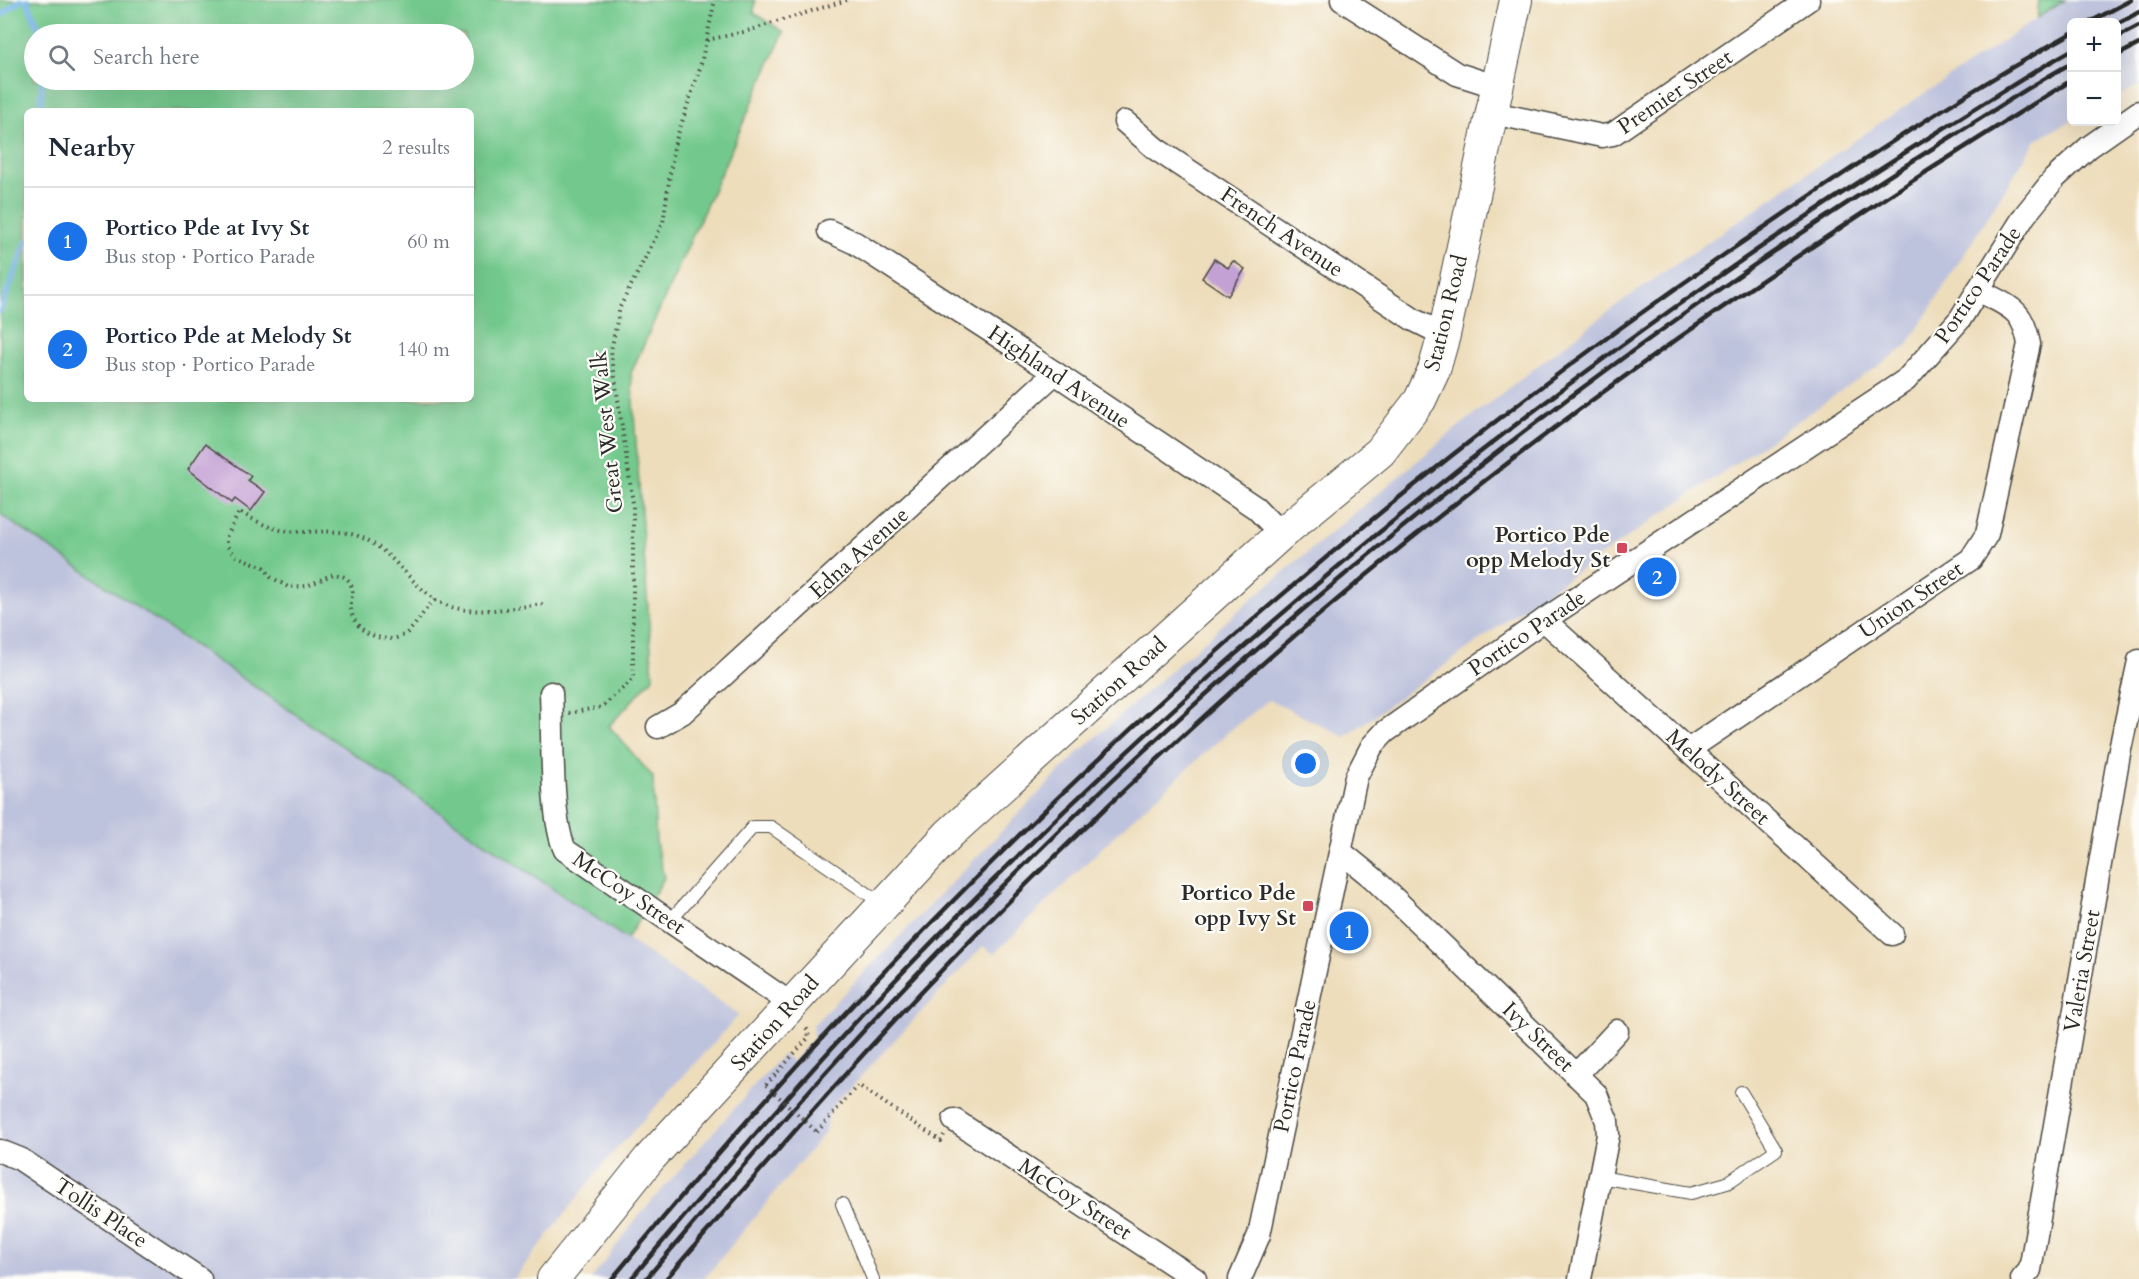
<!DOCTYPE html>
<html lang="en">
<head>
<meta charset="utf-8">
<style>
  body { margin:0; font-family:Cardo,serif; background:#f6f6f7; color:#1f2937 }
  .controls { position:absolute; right:18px; top:18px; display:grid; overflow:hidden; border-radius:9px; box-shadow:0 6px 24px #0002 }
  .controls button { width:54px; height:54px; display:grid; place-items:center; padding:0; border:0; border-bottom:2px solid #e0e1e3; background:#fff; color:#1f2937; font:30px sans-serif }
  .you { position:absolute; left:1306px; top:764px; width:21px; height:21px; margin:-15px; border:4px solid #fff; border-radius:50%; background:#1a73e8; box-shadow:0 0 0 9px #1a73e833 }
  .badge { display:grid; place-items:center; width:39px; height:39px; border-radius:50%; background:#1a73e8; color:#fff; font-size:20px; font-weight:700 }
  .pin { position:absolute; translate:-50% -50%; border:3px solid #fff; box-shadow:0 2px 6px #0006 }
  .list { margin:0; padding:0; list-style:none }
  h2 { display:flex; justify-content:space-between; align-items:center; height:78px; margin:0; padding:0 24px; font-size:26px }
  h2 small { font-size:20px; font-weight:400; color:#747a83 }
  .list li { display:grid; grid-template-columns:39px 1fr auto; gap:18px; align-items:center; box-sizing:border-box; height:108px; padding:0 24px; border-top:2px solid #e0e1e3 }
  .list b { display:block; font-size:22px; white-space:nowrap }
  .list p { margin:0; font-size:20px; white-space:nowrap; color:#747a83 }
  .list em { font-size:20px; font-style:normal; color:#747a83 }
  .icon { flex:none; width:33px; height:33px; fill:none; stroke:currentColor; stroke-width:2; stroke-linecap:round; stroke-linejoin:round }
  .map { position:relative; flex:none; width:2139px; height:1279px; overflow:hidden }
  .search { position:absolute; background:#fff; box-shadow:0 6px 24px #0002; left:24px; top:24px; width:450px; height:66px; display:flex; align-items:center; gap:15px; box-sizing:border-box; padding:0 21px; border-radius:33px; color:#747a83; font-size:22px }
  .panel { position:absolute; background:#fff; box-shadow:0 6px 24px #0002; left:24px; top:108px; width:450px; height:294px; border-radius:9px }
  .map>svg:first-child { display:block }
</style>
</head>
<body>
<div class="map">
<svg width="2139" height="1279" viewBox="0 0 2139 1279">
  <rect width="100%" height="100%" fill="#fdfcf7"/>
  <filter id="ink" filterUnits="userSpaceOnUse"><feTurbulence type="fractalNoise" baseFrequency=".0167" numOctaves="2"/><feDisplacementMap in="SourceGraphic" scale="12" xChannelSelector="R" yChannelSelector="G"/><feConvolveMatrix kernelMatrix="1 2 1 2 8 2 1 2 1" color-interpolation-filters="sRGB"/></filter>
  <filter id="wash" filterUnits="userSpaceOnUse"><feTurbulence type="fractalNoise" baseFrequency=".008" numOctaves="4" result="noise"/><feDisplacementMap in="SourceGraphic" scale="24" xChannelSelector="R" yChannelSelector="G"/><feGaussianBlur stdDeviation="1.35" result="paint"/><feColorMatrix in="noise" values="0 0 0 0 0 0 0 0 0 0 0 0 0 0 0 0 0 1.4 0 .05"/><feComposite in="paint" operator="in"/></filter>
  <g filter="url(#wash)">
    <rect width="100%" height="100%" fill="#edddbb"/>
    <!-- industrial -->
    <g fill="#bec3dd">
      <path d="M2065 0H2139V85L2117 97 2116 22H2072L2071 121 2036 140 1906 347 1527 606 1345 737 1269 700 1228 732 1120 830 994 954 983 946 831 1108 824 1133 704 1279H591L642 1212 783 1054 792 1062 813 1039V1025L1077 754 1248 602 1458 427 1614 307 1883 121Z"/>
      <path d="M0 514 739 1015 606 1161 514 1279H0Z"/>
    </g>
    <!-- green -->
    <g fill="#73c98d" stroke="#4f7a5c" stroke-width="1.5" fill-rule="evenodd">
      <path d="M0 0H755L754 13 784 32 631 373 653 678 609 726 653 777 656 843 664 878 627 939 0 514ZM34 34H464V80H34ZM27 111H471V399H27Z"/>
      <path d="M2039 0H2065L2037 18Z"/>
    </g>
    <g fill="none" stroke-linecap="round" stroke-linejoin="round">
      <!-- stream -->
      <g stroke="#73b3e7" stroke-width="6">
        <path d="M27 0 41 34"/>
        <path d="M0 16 21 0"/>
        <path d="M41 111 42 80"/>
        <path d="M0 311 27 241"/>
      </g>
    </g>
    <g id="blocks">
      <!-- building -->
      <g fill="#c4a1d5">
        <path d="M1214 259 1228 268 1233 261 1245 269 1228 296 1202 278Z"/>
        <path d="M205 444 251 476 248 480 265 492 251 511 235 499 232 503 188 469Z"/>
      </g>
    </g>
  </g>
  <g filter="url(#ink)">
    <use href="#blocks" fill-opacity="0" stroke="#484641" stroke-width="1.5"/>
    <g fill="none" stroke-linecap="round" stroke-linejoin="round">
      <defs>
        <g id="service">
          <path d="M670 921 753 827H771L884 905"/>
          <path d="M1600 1177 1691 1193 1727 1183 1776 1150 1741 1092"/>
          <path d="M842 1204 873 1279"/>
        </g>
        <g id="minor">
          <path d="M1342 0 1457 74 1498 87"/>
          <path d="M1493 113 1602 136 1613 134 1808 0"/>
          <path d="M1125 122 1156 149 1414 320 1444 335"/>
          <path d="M829 231 855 243 1055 373 1256 508 1281 534"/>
          <path d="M1544 620 1892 934"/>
          <path d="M551 693C553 733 550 817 565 850L793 1005"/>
          <path d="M658 727 682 713 1055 373"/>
          <path d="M1688 750 1971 559 1987 534 2029 344C2023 308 2009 307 1978 290"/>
          <path d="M1341 852 1373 878 1596 1094 1607 1121 1608 1135 1580 1279"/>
          <path d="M1576 1075 1617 1031"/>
          <path d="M954 1120 1195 1279"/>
          <path d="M0 1151 20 1159 200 1279"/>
          <path d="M1240 1279 1259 1235 1356 777 1372 746 1385 732 1544 620 1906 380 1960 319 2025 215 2054 179 2089 147 2139 112"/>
          <path d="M2022 1279 2030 1270 2119 754 2139 661"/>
        </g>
        <path id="secondary" d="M553 1279 649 1159 949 834 1281 534 1380 452 1420 400 1434 370 1444 335 1516 0"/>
      </defs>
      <!-- service casing -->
      <use href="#service" stroke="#484641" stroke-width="14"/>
      <!-- minor casing -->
      <use href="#minor" stroke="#484641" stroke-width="25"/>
      <!-- secondary casing -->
      <use href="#secondary" stroke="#484641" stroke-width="34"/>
      <!-- path -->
      <g stroke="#484641" stroke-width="4" stroke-dasharray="1.5 4.5" stroke-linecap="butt">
        <path d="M707 40 744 32 847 0"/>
        <path d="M435 600C424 609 418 623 408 632 401 638 391 640 382 638 365 635 350 623 351 604 351 597 354 592 351 585 348 577 341 575 333 574L307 586 288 587 271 577 264 567 236 556 227 546V536L239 512C251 518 264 526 277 529 302 536 329 527 355 535 389 546 405 578 433 598 463 620 511 607 545 604"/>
        <path d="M569 713 602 707 633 679V503L611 351 620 307 663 223 674 146 700 68 715 0"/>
        <path d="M766 1085 809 1037 806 1026"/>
        <path d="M817 1132 858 1085 941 1141 944 1135"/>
      </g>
      <!-- service -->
      <use href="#service" stroke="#fff" stroke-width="12"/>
      <!-- minor -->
      <use href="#minor" stroke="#fff" stroke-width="22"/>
      <!-- secondary -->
      <use href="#secondary" stroke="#fff" stroke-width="32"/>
      <!-- rail -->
      <g stroke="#2b2b2b" stroke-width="4.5">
        <path d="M2090 22 2131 0"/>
        <path d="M2116 25 2139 12"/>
        <path d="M2116 38 2139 26"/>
        <path d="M2116 56 2139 44"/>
        <path d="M612 1279C935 886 1310 540 1728 252 1840 175 1953 99 2072 33"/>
        <path d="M631 1279C707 1189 784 1099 864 1013 1124 736 1414 488 1725 272 1804 217 1884 165 1965 115 2001 93 2035 70 2072 50"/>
        <path d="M646 1279C752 1154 860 1030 975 914 1208 678 1465 465 1737 277 1815 223 1894 172 1975 122 2007 102 2038 81 2072 63"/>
        <path d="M666 1279C737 1197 808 1114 882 1034 995 910 1118 794 1242 682 1498 453 1781 260 2072 80"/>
      </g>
      <!-- path-bridge -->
      <path stroke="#484641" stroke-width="4" stroke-dasharray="1.5 4.5" stroke-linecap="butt" d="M766 1085 817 1132"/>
    </g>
  </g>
  <!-- markers -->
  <g fill="#d1495b" stroke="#fdfcf7" stroke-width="2">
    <rect x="1616" y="542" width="12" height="12" rx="3"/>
    <rect x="1302" y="900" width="12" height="12" rx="3"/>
  </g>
  <g text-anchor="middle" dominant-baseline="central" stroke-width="4.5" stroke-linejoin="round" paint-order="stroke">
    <!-- street labels -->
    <g font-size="22" fill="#2b2b2b" stroke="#fdfcf7">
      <text transform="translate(1675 92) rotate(-34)">Premier Street</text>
      <text transform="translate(1282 232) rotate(34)">French Avenue</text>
      <text transform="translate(1978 285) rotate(-56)">Portico Parade</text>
      <text transform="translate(1446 313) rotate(-76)">Station Road</text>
      <text transform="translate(1059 377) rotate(34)">Highland Avenue</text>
      <text transform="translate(607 432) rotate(-96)">Great West Walk</text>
      <text transform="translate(859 553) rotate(-42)">Edna Avenue</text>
      <text transform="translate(1911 600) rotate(-34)">Union Street</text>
      <text transform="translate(1527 633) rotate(-34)">Portico Parade</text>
      <text transform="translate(1119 681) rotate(-42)">Station Road</text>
      <text transform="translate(1718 777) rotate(42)">Melody Street</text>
      <text transform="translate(629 893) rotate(34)">McCoy Street</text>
      <text transform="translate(2082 971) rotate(-80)">Valeria Street</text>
      <text transform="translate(775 1023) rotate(-48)">Station Road</text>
      <text transform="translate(1538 1037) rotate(44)">Ivy Street</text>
      <text transform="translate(1295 1066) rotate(-78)">Portico Parade</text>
      <text transform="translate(1075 1199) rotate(33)">McCoy Street</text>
      <text transform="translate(101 1213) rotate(34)">Tollis Place</text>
    </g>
    <!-- poi labels -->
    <g font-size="22" font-weight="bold" fill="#2b2b2b" stroke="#fdfcf7" text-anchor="end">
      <text x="1610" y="535">Portico Pde<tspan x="1610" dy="25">opp Melody St</tspan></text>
      <text x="1296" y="893">Portico Pde<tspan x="1296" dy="25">opp Ivy St</tspan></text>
    </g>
  </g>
</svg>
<div class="controls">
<button>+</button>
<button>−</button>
</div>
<div class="you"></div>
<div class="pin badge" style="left:1349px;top:931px">1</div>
<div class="pin badge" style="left:1657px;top:577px">2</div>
<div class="search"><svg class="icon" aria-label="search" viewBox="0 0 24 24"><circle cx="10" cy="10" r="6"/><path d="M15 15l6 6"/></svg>Search here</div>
<section class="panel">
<h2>Nearby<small>2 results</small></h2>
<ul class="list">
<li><span class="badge">1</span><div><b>Portico Pde at Ivy St</b><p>Bus stop · Portico Parade</p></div><em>60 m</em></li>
<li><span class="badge">2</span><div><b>Portico Pde at Melody St</b><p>Bus stop · Portico Parade</p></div><em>140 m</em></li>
</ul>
</section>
</div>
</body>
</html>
